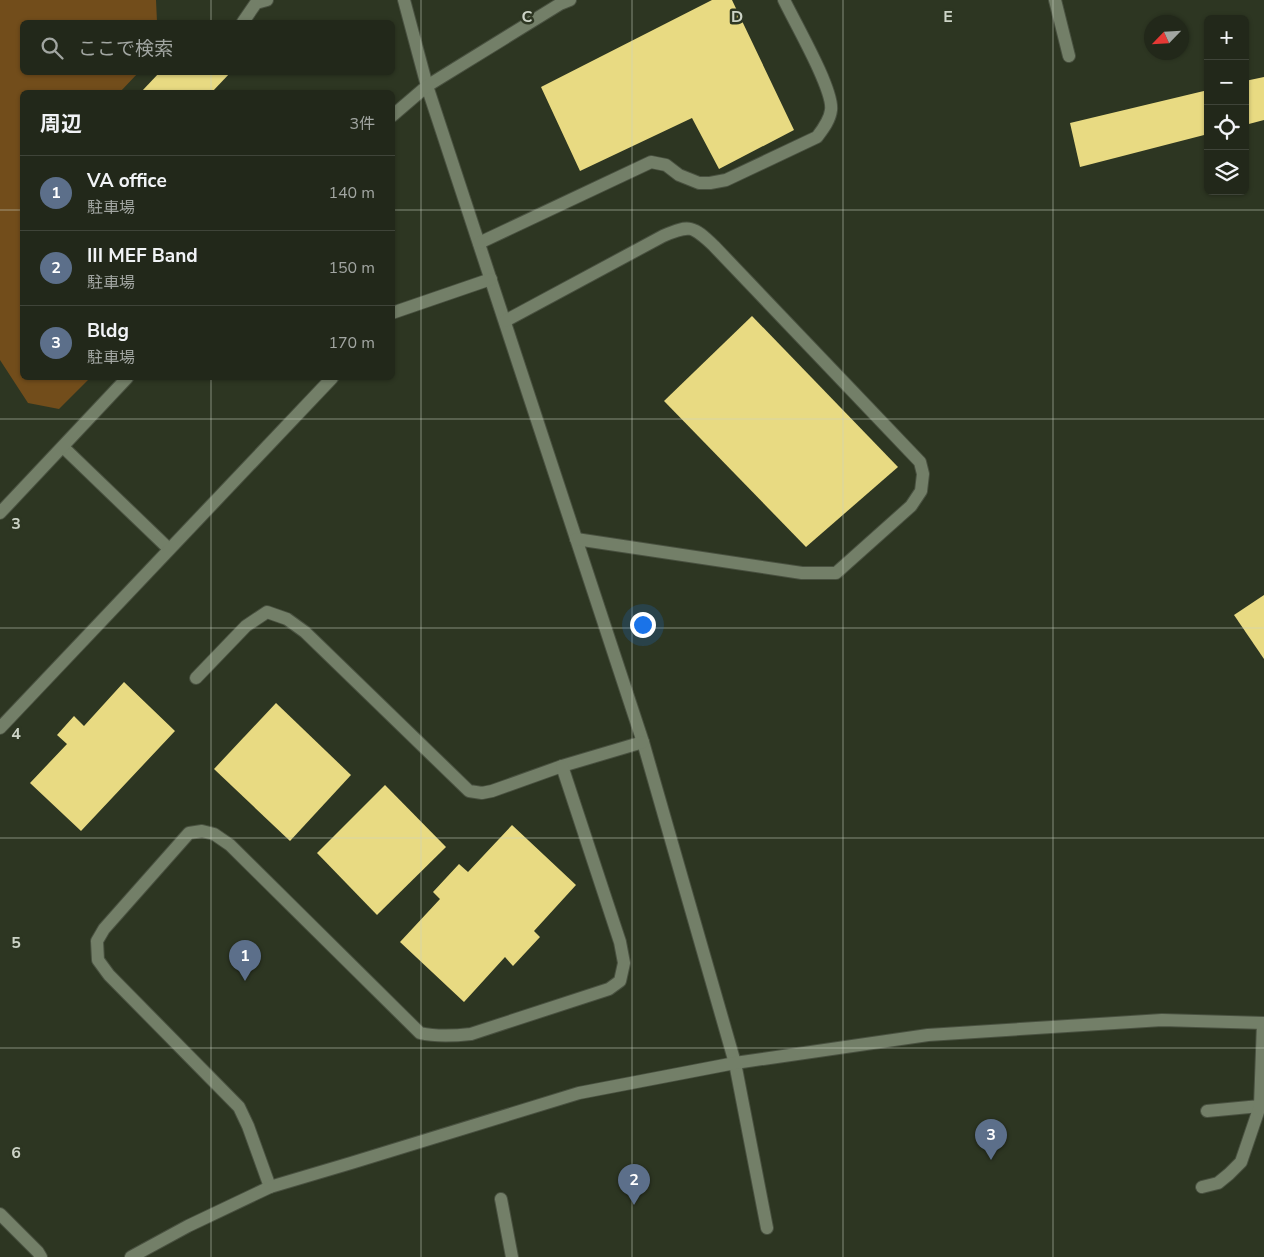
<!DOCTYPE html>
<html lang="ja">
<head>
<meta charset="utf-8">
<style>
  body { margin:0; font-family:"Nunito Sans","Noto Sans JP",sans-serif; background:#2e3427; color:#f1f3f6 }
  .controls { position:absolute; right:15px; top:15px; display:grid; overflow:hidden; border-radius:8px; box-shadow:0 1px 4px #0004 }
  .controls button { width:45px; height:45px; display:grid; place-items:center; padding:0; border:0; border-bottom:1px solid #3f4439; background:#22281a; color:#f1f3f6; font:25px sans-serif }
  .compass { position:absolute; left:1144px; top:15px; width:45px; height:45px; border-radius:50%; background:#22281a; box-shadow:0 1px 4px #0004; rotate:245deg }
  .you { position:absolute; left:642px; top:624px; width:18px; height:18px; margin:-12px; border:4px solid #fff; border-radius:50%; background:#1a73e8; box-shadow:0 0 0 8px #1a73e833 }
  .badge { display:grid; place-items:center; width:32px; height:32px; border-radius:50%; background:#d93025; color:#fff; font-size:16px; font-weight:700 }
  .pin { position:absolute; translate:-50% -41px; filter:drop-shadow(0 1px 2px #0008) }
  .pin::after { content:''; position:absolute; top:26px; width:18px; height:15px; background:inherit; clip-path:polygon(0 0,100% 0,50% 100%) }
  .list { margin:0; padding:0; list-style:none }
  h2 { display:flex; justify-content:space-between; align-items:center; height:65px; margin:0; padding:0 20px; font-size:21px }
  h2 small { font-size:16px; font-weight:400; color:#a2a6a2 }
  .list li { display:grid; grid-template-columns:32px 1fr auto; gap:15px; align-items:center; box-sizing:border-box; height:75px; padding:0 20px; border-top:1px solid #3f4439 }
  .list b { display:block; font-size:19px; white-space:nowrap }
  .list p { margin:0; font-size:16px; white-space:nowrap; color:#a2a6a2 }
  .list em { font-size:16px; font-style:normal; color:#a2a6a2 }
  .icon { flex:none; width:28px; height:28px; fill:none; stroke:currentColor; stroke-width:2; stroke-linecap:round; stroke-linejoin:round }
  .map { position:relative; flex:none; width:1264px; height:1257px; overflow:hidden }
  .search { position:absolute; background:#22281a; box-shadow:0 1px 4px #0004; left:20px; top:20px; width:375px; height:55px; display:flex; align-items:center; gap:12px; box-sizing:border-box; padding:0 18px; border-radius:8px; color:#a2a6a2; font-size:19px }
  .panel { position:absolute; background:#22281a; box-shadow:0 1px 4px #0004; left:20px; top:90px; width:375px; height:290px; border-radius:8px }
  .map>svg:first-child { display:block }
</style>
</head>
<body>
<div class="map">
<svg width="1264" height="1257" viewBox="0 0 1264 1257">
  <rect width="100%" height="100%" fill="#2d3622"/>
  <!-- green -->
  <path fill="#724d1b" d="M0 0H156L157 22H22V72L138 73 120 92H22V378H90L59 409 28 403 0 360Z"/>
  <!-- building -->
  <g fill="#e8da82">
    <path d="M712 0H732L794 130 719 169 692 118 580 171 541 87Z"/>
    <path d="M160 72H231L212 92H141Z"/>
    <path d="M1264 77V120L1245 125V81Z"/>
    <path d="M1208 90V134L1080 167 1070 123Z"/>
    <path d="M752 316 898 467 806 547 664 401Z"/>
    <path d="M1264 595V659L1234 615Z"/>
    <path d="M124 682 175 731 81 831 30 783 67 744 57 735 74 716 84 726Z"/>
    <path d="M276 703 351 775 290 841 214 769Z"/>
    <path d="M385 785 446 847 377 915 317 853Z"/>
    <path d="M512 825 576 885 534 931 540 937 513 966 505 957 464 1002 400 942 440 899 433 892 459 864 468 872Z"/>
  </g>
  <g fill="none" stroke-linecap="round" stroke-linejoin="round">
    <defs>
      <g id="minor">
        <path d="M404 0 427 86 643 742 735 1063 767 1228"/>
        <path d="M1055 0 1069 56"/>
        <path d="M243 22 256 3 267 0"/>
        <path d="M392 116 427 86 560 4 570 0"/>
        <path d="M479 243 651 162 666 165 679 175 699 183H710L726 180 817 137C823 129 830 120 831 110 834 90 794 21 784 0"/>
        <path d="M392 313 491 279"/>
        <path d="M505 321 663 236C690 224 693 226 714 246L920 462 923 474 921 491 911 506 836 573H802L576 539"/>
        <path d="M63 447 169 549"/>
        <path d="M0 513 127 378"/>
        <path d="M196 678 246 626 267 612 287 619 305 632 469 791 482 793 492 791 562 766 643 742"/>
        <path d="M0 728 332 378"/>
        <path d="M1207 1111 1260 1106"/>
        <path d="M270 1187 248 1126 239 1107 109 975 98 960 97 941 104 929 189 833 202 831 214 834 230 845 420 1033C437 1037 453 1036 471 1034L609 989 620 981 624 963 620 942 562 766"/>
        <path d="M1202 1187 1218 1183 1229 1174 1241 1162 1260 1106 1263 1023"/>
        <path d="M501 1199 512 1257"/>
        <path d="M0 1214 38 1252 41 1257"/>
        <path d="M131 1257 188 1226 270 1187 351 1163 579 1093 735 1063 928 1035 1162 1020 1264 1023"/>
      </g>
    </defs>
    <!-- minor casing -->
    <use href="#minor" stroke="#495140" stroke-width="14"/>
    <!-- minor -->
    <use href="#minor" stroke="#737f68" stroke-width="12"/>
  </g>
  <!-- grid -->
  <path fill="none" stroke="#cdd4c7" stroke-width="1" stroke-opacity="0.55" d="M211 0V22M421 0V1257M632 0V1257M843 0V1257M1053 0V1257M211 72V92M0 210H22M392 210H1264M211 378V1257M0 419H1264M0 628H1264M0 838H1264M0 1048H1264"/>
  <g font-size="16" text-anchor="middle" font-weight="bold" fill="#cdd4c7" stroke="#2d3622" stroke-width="5" stroke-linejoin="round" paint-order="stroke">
    <text x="527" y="22">C</text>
    <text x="737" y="22">D</text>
    <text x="948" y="22">E</text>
    <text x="16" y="529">3</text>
    <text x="16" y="739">4</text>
    <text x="16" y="948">5</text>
    <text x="16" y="1158">6</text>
  </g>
</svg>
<div class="controls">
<button>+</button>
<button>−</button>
<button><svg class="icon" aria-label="locate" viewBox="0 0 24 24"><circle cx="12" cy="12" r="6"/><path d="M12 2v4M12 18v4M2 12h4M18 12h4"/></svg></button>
<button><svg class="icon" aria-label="layers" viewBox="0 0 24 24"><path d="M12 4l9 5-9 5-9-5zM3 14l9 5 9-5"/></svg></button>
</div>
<svg class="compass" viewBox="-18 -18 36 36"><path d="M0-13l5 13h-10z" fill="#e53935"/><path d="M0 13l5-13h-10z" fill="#a2a6a2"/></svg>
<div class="you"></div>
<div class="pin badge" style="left:245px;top:981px;background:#5c6f8a">1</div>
<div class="pin badge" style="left:634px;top:1205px;background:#5c6f8a">2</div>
<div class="pin badge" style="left:991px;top:1160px;background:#5c6f8a">3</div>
<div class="search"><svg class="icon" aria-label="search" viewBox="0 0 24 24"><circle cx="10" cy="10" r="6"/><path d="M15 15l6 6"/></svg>ここで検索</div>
<section class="panel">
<h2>周辺<small>3件</small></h2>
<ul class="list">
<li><span class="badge" style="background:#5c6f8a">1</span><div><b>VA office</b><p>駐車場</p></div><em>140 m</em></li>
<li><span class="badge" style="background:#5c6f8a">2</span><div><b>III MEF Band</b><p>駐車場</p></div><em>150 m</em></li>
<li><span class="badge" style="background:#5c6f8a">3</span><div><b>Bldg</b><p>駐車場</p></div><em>170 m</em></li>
</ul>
</section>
</div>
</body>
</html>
